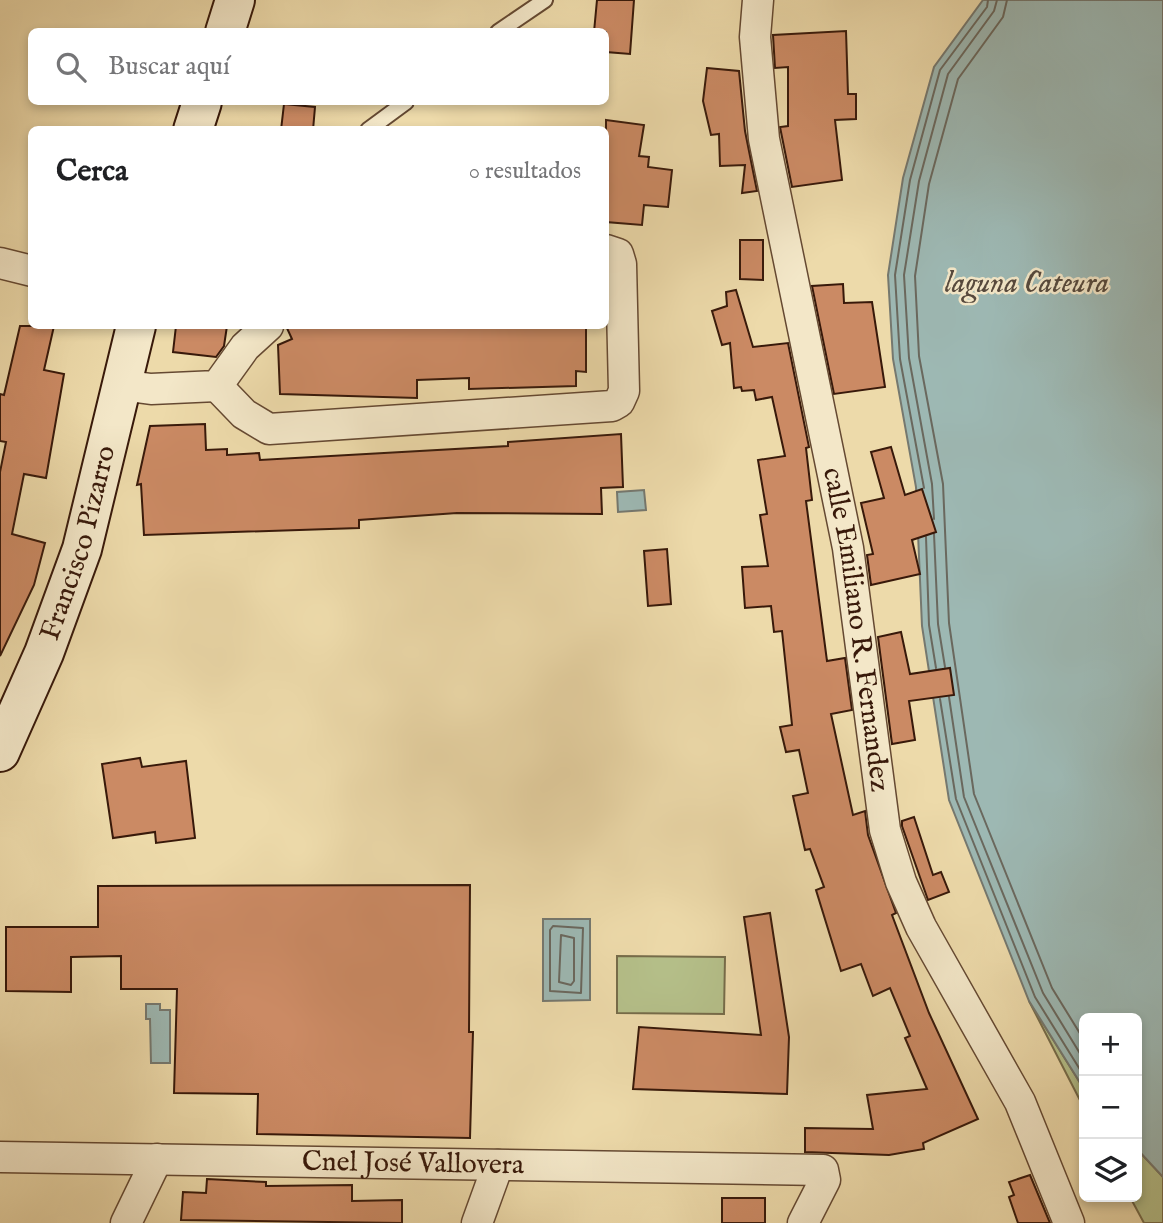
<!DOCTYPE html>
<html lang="es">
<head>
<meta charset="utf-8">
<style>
  body { margin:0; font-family:"IM FELL English",serif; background:#f2f2f2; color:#202124 }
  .controls { position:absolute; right:21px; bottom:21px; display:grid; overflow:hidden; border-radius:10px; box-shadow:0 4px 10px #0003 }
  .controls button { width:63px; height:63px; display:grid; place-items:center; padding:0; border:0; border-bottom:2px solid #e0e0e0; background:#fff; color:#202124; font:35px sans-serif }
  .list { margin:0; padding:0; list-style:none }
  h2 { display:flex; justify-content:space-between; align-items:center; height:91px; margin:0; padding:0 28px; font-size:30px }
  h2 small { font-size:23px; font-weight:400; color:#757577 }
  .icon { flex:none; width:38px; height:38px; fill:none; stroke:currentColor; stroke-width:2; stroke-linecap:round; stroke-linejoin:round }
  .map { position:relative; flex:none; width:1163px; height:1223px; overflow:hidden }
  .search { position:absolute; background:#fff; box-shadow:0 4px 10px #0003; left:28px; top:28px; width:581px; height:77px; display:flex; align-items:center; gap:18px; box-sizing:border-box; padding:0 24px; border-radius:10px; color:#757577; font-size:26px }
  .panel { position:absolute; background:#fff; box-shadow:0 4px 10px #0003; left:28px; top:126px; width:581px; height:203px; border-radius:10px }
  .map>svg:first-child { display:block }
</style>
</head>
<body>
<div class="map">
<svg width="1163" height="1223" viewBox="0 0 1163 1223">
  <rect width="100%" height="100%" fill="#eddaaa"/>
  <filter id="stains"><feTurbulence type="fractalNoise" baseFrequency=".00286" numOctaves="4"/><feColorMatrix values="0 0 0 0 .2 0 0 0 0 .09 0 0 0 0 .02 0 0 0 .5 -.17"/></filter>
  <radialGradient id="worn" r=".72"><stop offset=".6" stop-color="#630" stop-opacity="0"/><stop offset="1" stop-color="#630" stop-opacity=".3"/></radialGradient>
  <!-- green -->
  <g fill="#b5c08a" stroke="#766c4a" stroke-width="2">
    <path d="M617 956 725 957 724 1014 617 1013Z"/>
    <path d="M1029 1001 1084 1089V1108Z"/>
    <path d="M1137 1149 1163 1177V1223H1144L1130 1197H1137Z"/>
  </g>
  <!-- water -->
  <g fill="#9db8b3" stroke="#75786f" stroke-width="2">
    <path d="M983 0H1163V1177L1137 1149V1018H1084V1089L1029 1001 949 800 922 626 916 487 893 359 888 275 903 178 934 67Z"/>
    <path d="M644 490 646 510 618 512 617 492Z"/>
    <path d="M543 919H590V1000L543 1001Z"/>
    <path d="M146 1004H160V1010H170V1063H151L150 1019H146Z"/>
  </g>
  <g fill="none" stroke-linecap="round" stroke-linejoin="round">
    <!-- shore -->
    <g stroke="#6a685e" stroke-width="2">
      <path d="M1007 0 1003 17 958 79 929 184 915 276 919 356 943 484 949 623 974 794 1052 988 1084 1040"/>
      <path d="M924 488 900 359 895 275 910 180 940 70 987 7 988 0"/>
      <path d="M934 519 932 484 909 358 904 275 919 181 948 74 994 11 997 0"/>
      <path d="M934 534 938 624 945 667"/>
      <path d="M926 537 929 625 936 668"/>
      <path d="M949 697 964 797 1043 993 1084 1060"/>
      <path d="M940 699 956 799 1035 997 1084 1076"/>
      <path d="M553 926 583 928 581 993 550 991V930Z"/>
      <path d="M561 935 574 938V981L571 985 559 982Z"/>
    </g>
  </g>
  <!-- building -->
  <g fill="#cb8a64" stroke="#38190a" stroke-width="2">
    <path d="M597 0H634L630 54 606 52V32H594Z"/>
    <path d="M846 31 848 94H856V119L835 120 842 180 792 187 780 127 788 126V67L775 68 773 35Z"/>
    <path d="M707 68 739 71 745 131 757 191 742 193 745 165 720 166 719 134 711 135 703 101Z"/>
    <path d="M284 104 315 107 313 130H281Z"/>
    <path d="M606 120 644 125 639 156 649 157 648 167 672 170 668 207 644 205 642 225 606 222Z"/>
    <path d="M740 240H763V280L740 279Z"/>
    <path d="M843 284 844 303 872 302 885 387 834 394 812 286Z"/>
    <path d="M736 290 753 347 788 343 809 447 806 448 812 500 806 501 827 661 845 658 852 710 831 714 853 815 865 811 868 835 896 913 892 915 929 1013 978 1119 923 1143 924 1149 889 1155 805 1152V1128L873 1129 867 1095 927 1089 905 1038 910 1036 890 988 873 996 861 964 841 971 816 890 824 887 810 849 805 850 793 796 808 793 799 750 786 752 780 727 792 725 782 631 774 632 771 606 745 608 742 567 768 566 760 515 767 514 758 460 785 456 772 397 756 400 754 390 742 391 741 387 734 388 730 343 722 345 712 311 727 306 726 292Z"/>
    <path d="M20 326H54L44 370 64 374 46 478 24 474 12 534 45 543 34 585 0 656V472L6 442 0 441V394L4 395Z"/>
    <path d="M176 326H227L224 346 216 357 173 352Z"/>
    <path d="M286 326H586V372L576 371V386L469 389V378L417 380V398L280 394 278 345 292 339Z"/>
    <path d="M205 424 206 450 227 449V455L259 453 260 460 508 446V442L621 434 623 487 601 488 602 514 457 513 359 520V528L144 535 141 484 137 485 150 426Z"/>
    <path d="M891 447 905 495 922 489 936 532 912 540 920 574 871 585 867 555 873 554 861 503 884 498 871 452Z"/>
    <path d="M667 549 671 604 648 606 644 551Z"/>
    <path d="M901 632 910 674 950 668 954 695 909 701 915 740 892 744 878 637Z"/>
    <path d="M140 758 142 767 186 761 195 838 156 843 155 832 113 838 102 764Z"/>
    <path d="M914 817 933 875 941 872 949 892 928 900 902 826V821Z"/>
    <path d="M470 885 469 1032H473L470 1138 257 1134 258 1094 174 1093 177 989H121V956L71 957V992L6 991V927H98V886Z"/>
    <path d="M770 913 789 1037 787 1094 633 1089 639 1027 761 1035 744 917Z"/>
    <path d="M1030 1175 1050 1223H1018L1009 1197 1014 1195 1009 1182Z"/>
    <path d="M207 1179 266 1182V1186L352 1185V1201L402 1200V1223L181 1220 183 1192 206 1193Z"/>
    <rect x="722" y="1198" width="43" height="25"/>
  </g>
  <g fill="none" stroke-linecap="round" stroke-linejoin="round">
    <defs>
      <g id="lane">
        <path d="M498 32 545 0"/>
        <path d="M368 130 406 102"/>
      </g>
      <g id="street">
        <path id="s1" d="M758 0 755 37 764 139 848 548 885 830 901 882 921 927 1020 1102 1069 1223"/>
        <path d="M0 263 32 271"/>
        <path d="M121 385 151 389 217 386 245 347 268 326"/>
        <path d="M217 386 244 414 269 429 612 406 619 402 624 391 621 264 618 254 606 250"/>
        <path id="s2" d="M0 1157 823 1170 825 1180 803 1223"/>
        <path d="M126 1223 157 1159"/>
        <path d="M477 1223 498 1165"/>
      </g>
      <g id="secondary">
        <path d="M225 32 235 0"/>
        <path d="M193 130 202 102"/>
        <path id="s3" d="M0 752 44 653 82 549 136 326"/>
      </g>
    </defs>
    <!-- lane casing -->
    <use href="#lane" stroke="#654932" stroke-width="18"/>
    <!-- street casing -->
    <use href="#street" stroke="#654932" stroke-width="33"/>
    <!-- secondary casing -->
    <use href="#secondary" stroke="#38190a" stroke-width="42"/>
    <!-- lane -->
    <use href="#lane" stroke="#f3e7c8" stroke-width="14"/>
    <!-- street -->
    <use href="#street" stroke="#f3e7c8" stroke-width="30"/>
    <!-- secondary -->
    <use href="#secondary" stroke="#f3e7c8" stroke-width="38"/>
  </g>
  <g text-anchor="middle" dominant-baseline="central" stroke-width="5" stroke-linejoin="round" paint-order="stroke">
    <!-- street labels -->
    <g font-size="28" fill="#38190a" stroke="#f3e7c8">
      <text stroke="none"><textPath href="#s3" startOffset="224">Francisco Pizarro</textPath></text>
      <text stroke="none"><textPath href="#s1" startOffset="639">calle Emiliano R. Fernandez</textPath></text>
      <text stroke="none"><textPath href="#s2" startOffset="413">Cnel José Vallovera</textPath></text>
    </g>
    <!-- water labels -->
    <g font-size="30" font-style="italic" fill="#56493d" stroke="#f3e7c8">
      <text x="1027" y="284">laguna Cateura</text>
    </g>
  </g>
  <rect width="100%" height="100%" filter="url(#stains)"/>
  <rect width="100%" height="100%" fill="url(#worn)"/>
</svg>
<div class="controls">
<button>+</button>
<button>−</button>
<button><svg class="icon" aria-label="layers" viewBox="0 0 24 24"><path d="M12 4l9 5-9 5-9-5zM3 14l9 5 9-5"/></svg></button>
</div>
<div class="search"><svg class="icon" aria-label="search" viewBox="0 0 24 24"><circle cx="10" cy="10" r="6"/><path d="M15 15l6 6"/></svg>Buscar aquí</div>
<section class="panel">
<h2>Cerca<small>0 resultados</small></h2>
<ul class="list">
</ul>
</section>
</div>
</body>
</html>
